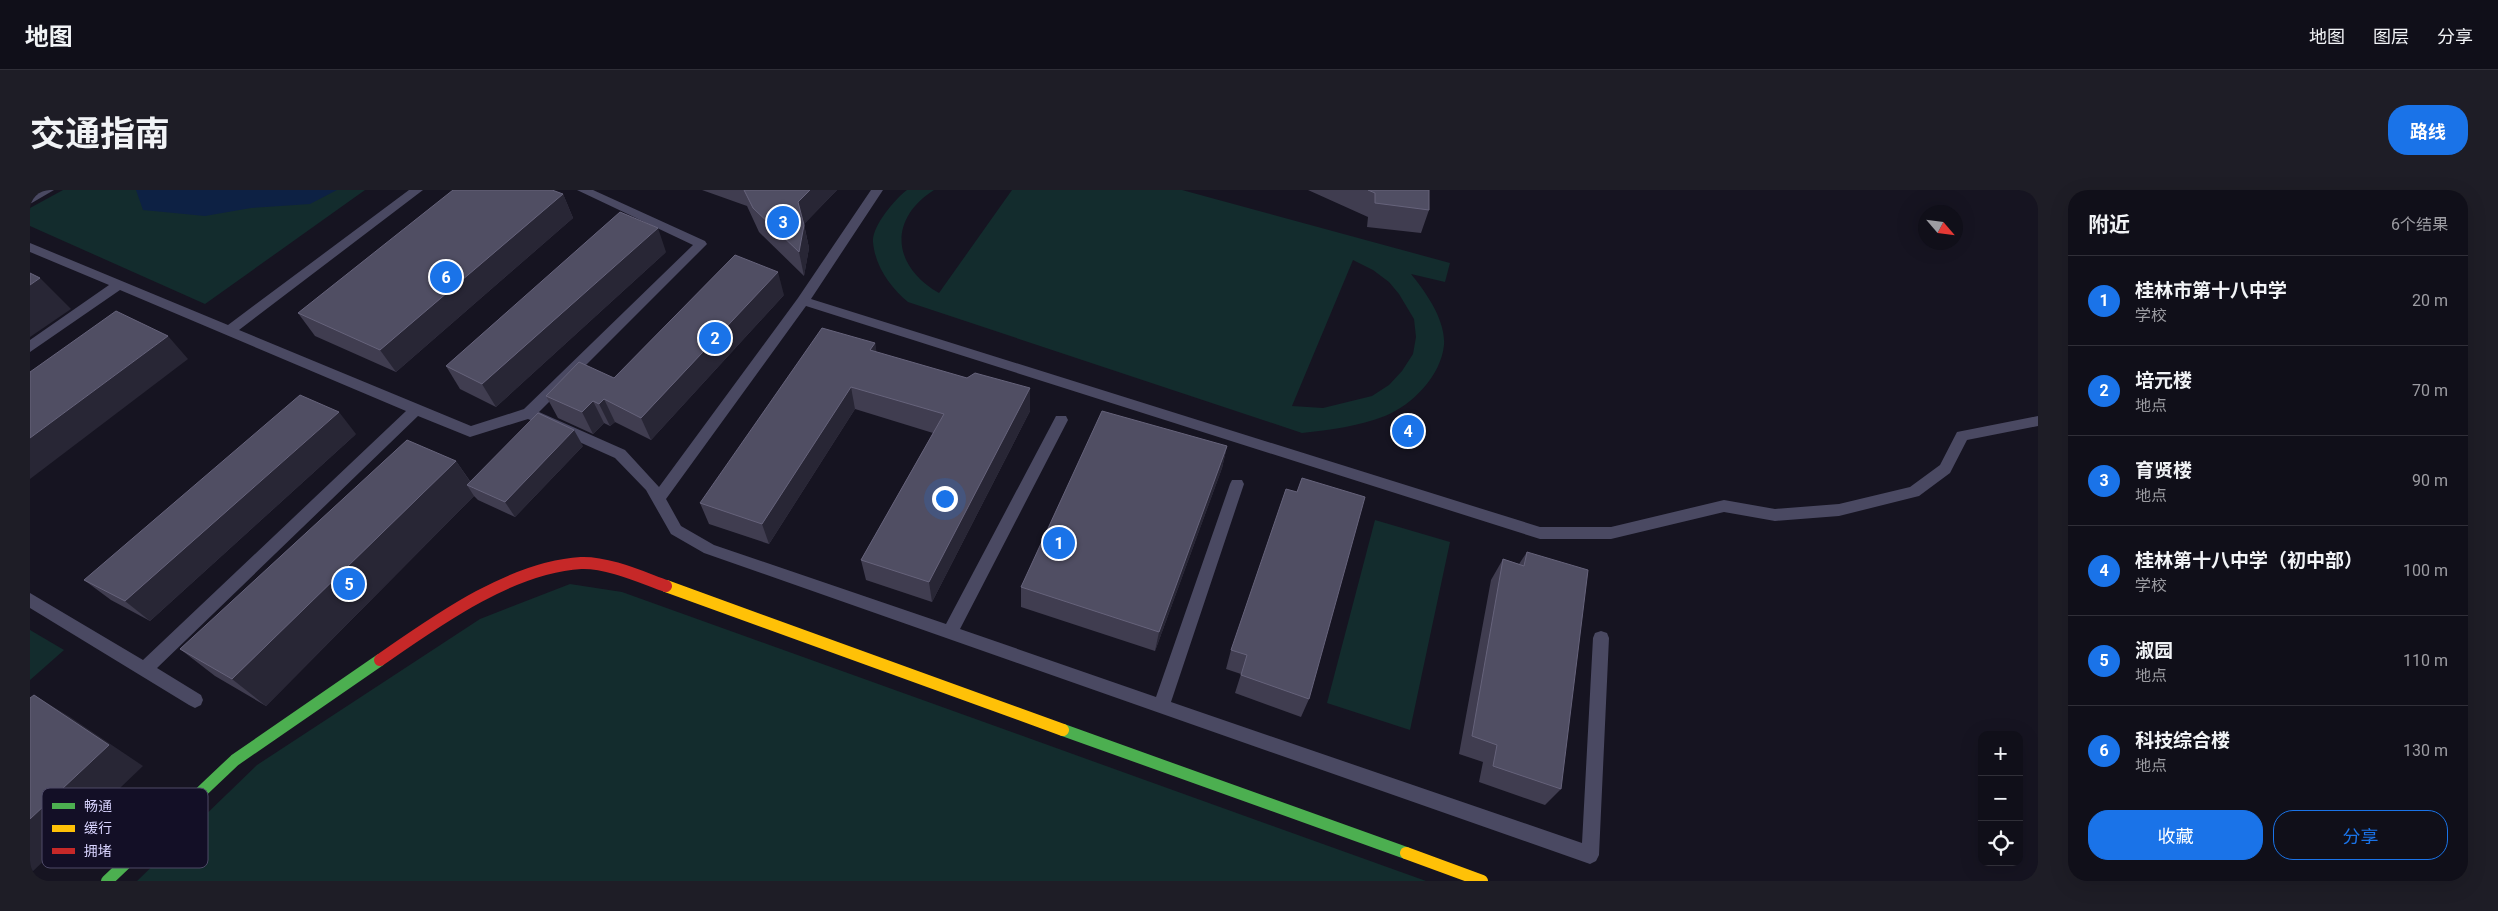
<!DOCTYPE html>
<html lang="zh">
<head>
<meta charset="utf-8">
<style>
  body { margin:0; font-family:Roboto,"Noto Sans SC",sans-serif; background:#1e1d26; color:#f1f3f6 }
  .controls { position:absolute; right:15px; bottom:15px; display:grid; overflow:hidden; border-radius:10px; box-shadow:0 5px 20px #0002 }
  .controls button { width:45px; height:45px; display:grid; place-items:center; padding:0; border:0; border-bottom:1px solid #302f38; background:#100f19; color:#f1f3f6; font:25px sans-serif }
  .compass { position:absolute; left:1888px; top:15px; width:45px; height:45px; border-radius:50%; background:#100f19; box-shadow:0 5px 20px #0002; rotate:118deg }
  .you { position:absolute; left:914px; top:308px; width:18px; height:18px; margin:-12px; border:4px solid #fff; border-radius:50%; background:#1a73e8; box-shadow:0 0 0 8px #1a73e833 }
  .badge { display:grid; place-items:center; width:32px; height:32px; border-radius:50%; background:#1a73e8; color:#fff; font-size:16px; font-weight:700 }
  .pin { position:absolute; translate:-50% -50%; border:2px solid #fff; box-shadow:0 1px 5px #0006 }
  .list { margin:0; padding:0; list-style:none }
  h2 { display:flex; justify-content:space-between; align-items:center; height:65px; margin:0; padding:0 20px; font-size:21px }
  h2 small { font-size:16px; font-weight:400; color:#9c9ca2 }
  .list li { display:grid; grid-template-columns:32px 1fr auto; gap:15px; align-items:center; box-sizing:border-box; height:90px; padding:0 20px; border-top:1px solid #302f38 }
  .list b { display:block; font-size:19px; white-space:nowrap }
  .list p { margin:0; font-size:16px; white-space:nowrap; color:#9c9ca2 }
  .list em { font-size:16px; font-style:normal; color:#9c9ca2 }
  .actions { display:flex; gap:10px; padding:15px 20px }
  .actions a { flex:1; padding:11px 0; border:1px solid #1a73e8; border-radius:20px; text-align:center; font-size:18px; color:#1a73e8 }
  .actions .main { background:#1a73e8; color:#fff }
  .icon { flex:none; width:28px; height:28px; fill:none; stroke:currentColor; stroke-width:2; stroke-linecap:round; stroke-linejoin:round }
  .map { position:relative; flex:none; width:2008px; height:691px; overflow:hidden; border-radius:20px }
  header { display:flex; align-items:center; gap:30px; box-sizing:border-box; height:70px; padding:0 25px; background:#100f19; border-bottom:1px solid #302f38 }
  header strong { font-size:24px }
  nav { display:flex; gap:28px; margin-inline-start:auto; font-size:18px }
  .intro { display:flex; align-items:center; justify-content:space-between; box-sizing:border-box; height:120px; padding:0 30px }
  h1 { margin:0; font-size:35px }
  .button { padding:12px 22px; border-radius:20px; background:#1a73e8; color:#fff; font-size:18px; font-weight:700 }
  main { display:flex; gap:30px; padding:0 30px }
  aside { flex:1; background:#100f19; border-radius:20px; box-shadow:0 5px 20px #0002 }
  .map>svg:first-child { display:block }
</style>
</head>
<body>
<header>
<strong>地图</strong>
<nav><a>地图</a><a>图层</a><a>分享</a></nav>
</header>
<div class="intro"><h1>交通指南</h1><a class="button">路线</a></div>
<main>
<div class="map">
<svg width="2008" height="691" viewBox="0 0 2008 691">
  <rect width="100%" height="100%" fill="#161421"/>
  <!-- green -->
  <g fill="#132c2d" fill-rule="evenodd">
    <path d="M33 0H335L175 114 0 36V18Z"/>
    <path d="M877 0H904C857 30 863 77 909 103L982 0H1152L1420 73 1415 92 1381 84C1395 101 1416 130 1414 155 1411 186 1382 215 1355 226 1329 236 1300 240 1272 243L878 112C860 97 845 76 843 52 842 36 865 9 877 0ZM1323 70 1343 80 1359 92 1369 104 1384 129 1386 147 1383 164 1372 181 1359 195 1342 206 1293 218 1262 216Z"/>
    <path d="M1345 330 1420 352 1380 540 1297 513Z"/>
    <path d="M540 394 592 402 1396 691H107L227 575 450 429Z"/>
    <path d="M0 440 34 460 0 490Z"/>
  </g>
  <!-- water -->
  <path fill="#0d2144" d="M106 0H307L280 14 221 18 175 26 113 20Z"/>
  <g fill="none" stroke-linecap="round" stroke-linejoin="round">
    <!-- lane -->
    <g fill="#4a4962" fill-rule="evenodd">
      <path d="M9 0H24L0 14V5Z"/>
      <path d="M379 0H393L209 140 441 236 494 219 663 55 547 0H563L675 51 677 54 509 222 595 260 629 297 768 108 841 0H853L781 109 1510 337H1581L1694 310 1745 319 1809 314 1880 297 1910 275 1927 242 2008 226V236L1937 250 1920 283 1889 306 1809 326 1745 331 1694 322 1581 349H1510L776 116 636 309 651 336 684 355 916 434 1026 226H1036L1038 230 930 439 1126 507 1200 294 1202 290H1212L1214 294 1141 512 1552 653 1563 448 1565 443 1571 441 1577 443 1579 448 1569 665 1566 671 1560 674 674 363 641 344 616 300 585 268 498 229 440 247 388 226 127 478 171 505 173 510 171 515 165 518 159 515 0 418V403L113 470 376 221 90 100 0 162V150L79 95 0 62V53L198 135Z"/>
    </g>
    <!-- fast -->
    <g stroke="#4caf50" stroke-width="12">
      <path d="M1033 540 1376 663"/>
      <path d="M77 691 205 570 350 470"/>
    </g>
    <!-- slow -->
    <g stroke="#ffc107" stroke-width="12">
      <path d="M636 396 1033 540"/>
      <path d="M1376 663 1452 691"/>
    </g>
    <!-- jam -->
    <path stroke="#c62828" stroke-width="12" d="M350 470C406 431 481 377 551 373 578 372 611 387 636 396"/>
  </g>
  <!-- wall -->
  <g fill="#403d50">
    <path d="M672 0H807L774 34 779 58 774 86 729 42 717 16Z"/>
    <path d="M1278 0H1399V20L1391 43 1337 37 1338 27Z"/>
    <path d="M533 4 543 28 366 182 285 146 268 123Z"/>
    <path d="M636 62 466 217 430 199 416 176Z"/>
    <path d="M754 105 621 250 585 232 580 236 574 233 563 244 528 228 516 206 584 188Z"/>
    <path d="M845 153 846 162 1000 221 902 412 836 390 831 370 903 243 825 219 739 354 679 334 670 313Z"/>
    <path d="M326 244 120 431 81 410 54 390Z"/>
    <path d="M553 256 485 327 448 310 444 306 236 516 185 486 150 459 426 271 440 291Z"/>
    <path d="M1197 256 1192 278 1125 461 991 417V397Z"/>
    <path d="M1267 302 1279 509 1271 527 1205 503 1211 484 1196 479 1201 460Z"/>
    <path d="M1497 362 1531 599 1515 615 1449 592 1453 572 1429 564 1461 390 1473 369 1489 374Z"/>
  </g>
  <!-- shaded-wall -->
  <g fill="#282635">
    <path d="M780 0H807L773 35 768 12Z"/>
    <path d="M533 4 543 28 366 182 350 160Z"/>
    <path d="M774 35 779 58 774 86 769 62Z"/>
    <path d="M628 38 636 62 466 217 452 194Z"/>
    <path d="M748 82 754 105 621 250 611 228Z"/>
    <path d="M10 88 41 119 0 147V95Z"/>
    <path d="M138 146 158 169 0 289V248Z"/>
    <path d="M845 153 849 176 840 160Z"/>
    <path d="M821 197 825 219 739 354 732 334Z"/>
    <path d="M1000 198V221L902 412 899 392Z"/>
    <path d="M574 209 585 232 580 236 569 214Z"/>
    <path d="M563 211 574 233 563 244 552 222Z"/>
    <path d="M309 222 326 244 120 431 95 411Z"/>
    <path d="M544 240 553 256 485 327 475 312Z"/>
    <path d="M1197 256 1192 278 1125 461 1129 442Z"/>
    <path d="M426 271 445 299 437 295 444 306 236 516 202 489Z"/>
    <path d="M4 505 40 527 113 576 0 684V629Z"/>
  </g>
  <!-- building -->
  <g fill="#504e63" stroke="#66637b">
    <path d="M423 0H522L533 4 350 160 268 123Z"/>
    <path d="M714 0H780L768 12 774 35 769 62 723 18Z"/>
    <path d="M1338 0H1399V20L1345 13V3Z"/>
    <path d="M590 22 628 38 452 194 416 176Z"/>
    <path d="M705 65 748 82 611 228 574 209 569 214 563 211 552 222 516 206 549 172 584 188Z"/>
    <path d="M0 83 10 88 0 95Z"/>
    <path d="M86 121 138 146 0 248V182Z"/>
    <path d="M792 138 845 153 840 160 937 188 945 183 1000 198 899 392 831 370 914 224 821 197 732 334 670 313Z"/>
    <path d="M270 205 309 222 95 411 54 390Z"/>
    <path d="M1072 221 1197 256 1129 442 991 397Z"/>
    <path d="M508 223 544 240 475 312 437 295Z"/>
    <path d="M377 250 426 271 202 489 150 459Z"/>
    <path d="M1272 288 1335 307 1279 509 1211 485 1217 465 1201 460 1256 299 1267 302Z"/>
    <path d="M1497 362 1558 380 1531 599 1463 576 1467 555 1442 546 1473 369 1494 376Z"/>
    <path d="M4 505 79 555 0 629V508Z"/>
  </g>
  <!-- legend -->
  <rect x="12" y="598" width="166" height="80" rx="8" fill="#130f26" stroke="#4e4a67" stroke-width="1"/>
  <rect x="22" y="613" width="23" height="6" fill="#4caf50"/>
  <rect x="22" y="635" width="23" height="7" fill="#ffc107"/>
  <rect x="22" y="658" width="23" height="6" fill="#c62828"/>
  <g font-size="14" fill="#d9d4ff">
    <text x="54" y="621">畅通</text>
    <text x="54" y="643">缓行</text>
    <text x="54" y="666">拥堵</text>
  </g>
</svg>
<div class="controls">
<button>+</button>
<button>−</button>
<button><svg class="icon" aria-label="locate" viewBox="0 0 24 24"><circle cx="12" cy="12" r="6"/><path d="M12 2v4M12 18v4M2 12h4M18 12h4"/></svg></button>
</div>
<svg class="compass" viewBox="-18 -18 36 36"><path d="M0-13l5 13h-10z" fill="#e53935"/><path d="M0 13l5-13h-10z" fill="#9c9ca2"/></svg>
<div class="you"></div>
<div class="pin badge" style="left:1029px;top:353px">1</div>
<div class="pin badge" style="left:685px;top:148px">2</div>
<div class="pin badge" style="left:753px;top:32px">3</div>
<div class="pin badge" style="left:1378px;top:241px">4</div>
<div class="pin badge" style="left:319px;top:394px">5</div>
<div class="pin badge" style="left:416px;top:87px">6</div>
</div>
<aside>
<h2>附近<small>6个结果</small></h2>
<ul class="list">
<li><span class="badge">1</span><div><b>桂林市第十八中学</b><p>学校</p></div><em>20 m</em></li>
<li><span class="badge">2</span><div><b>培元楼</b><p>地点</p></div><em>70 m</em></li>
<li><span class="badge">3</span><div><b>育贤楼</b><p>地点</p></div><em>90 m</em></li>
<li><span class="badge">4</span><div><b>桂林第十八中学（初中部）</b><p>学校</p></div><em>100 m</em></li>
<li><span class="badge">5</span><div><b>淑园</b><p>地点</p></div><em>110 m</em></li>
<li><span class="badge">6</span><div><b>科技综合楼</b><p>地点</p></div><em>130 m</em></li>
</ul>
<div class="actions"><a class="main">收藏</a><a>分享</a></div>
</aside>
</main>
</body>
</html>
